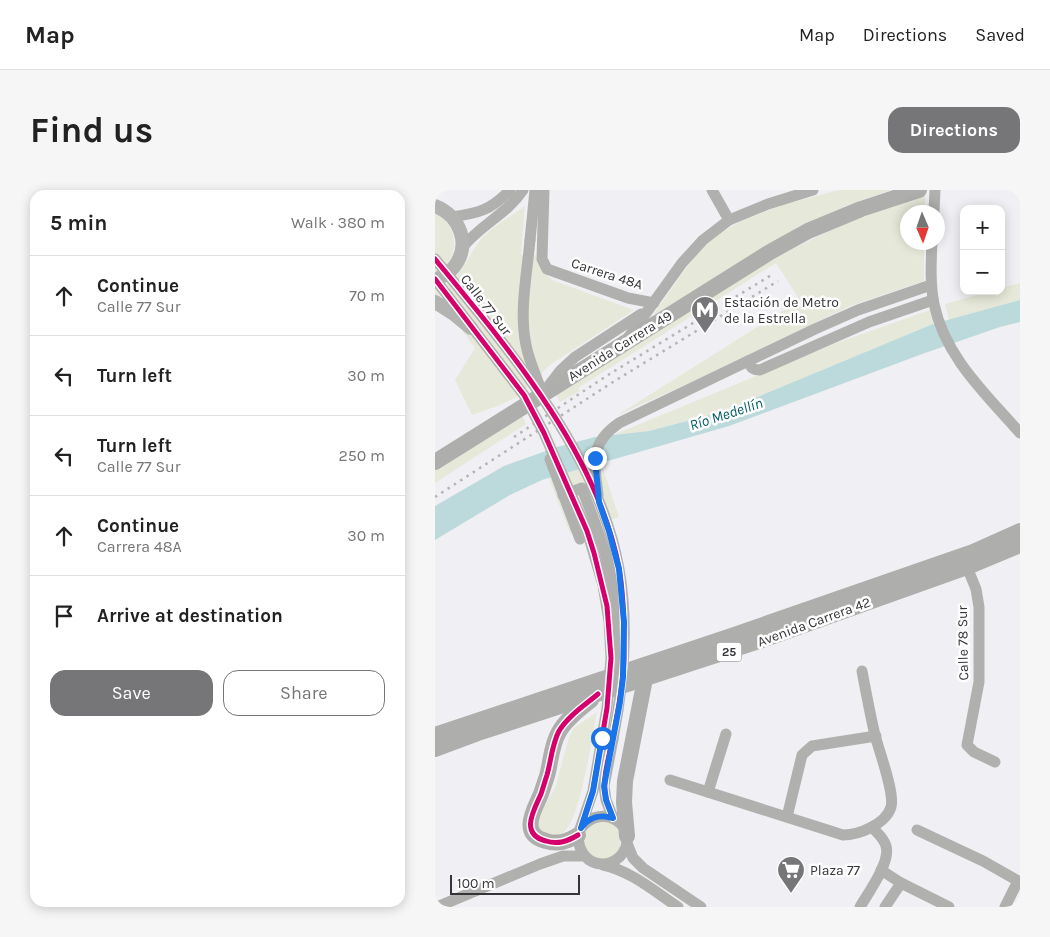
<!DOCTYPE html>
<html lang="en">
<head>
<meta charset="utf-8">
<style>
  body { margin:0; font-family:Karla,sans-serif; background:#f6f6f6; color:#222 }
  .controls { position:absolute; right:15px; top:15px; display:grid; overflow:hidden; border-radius:10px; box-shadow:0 2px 12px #0003 }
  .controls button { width:45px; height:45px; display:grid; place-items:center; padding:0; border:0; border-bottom:1px solid #e0e0e0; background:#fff; color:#222; font:25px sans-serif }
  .compass { position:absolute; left:465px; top:15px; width:45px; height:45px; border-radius:50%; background:#fff; box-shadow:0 2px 12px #0003; rotate:178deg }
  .scale { position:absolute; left:15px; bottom:12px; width:130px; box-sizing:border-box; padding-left:5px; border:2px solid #343537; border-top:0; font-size:14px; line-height:18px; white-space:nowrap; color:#343537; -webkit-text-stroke:4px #fdfdfe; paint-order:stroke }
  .stop { position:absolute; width:15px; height:15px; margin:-11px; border:4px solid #1a73e8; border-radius:50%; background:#fff }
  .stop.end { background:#1a73e8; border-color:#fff; box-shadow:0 1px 5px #0008 }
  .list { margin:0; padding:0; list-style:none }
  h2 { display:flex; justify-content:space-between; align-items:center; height:65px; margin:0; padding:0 20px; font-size:21px }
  h2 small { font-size:16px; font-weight:400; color:#767676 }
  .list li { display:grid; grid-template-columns:32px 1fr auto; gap:15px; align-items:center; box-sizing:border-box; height:80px; padding:0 20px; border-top:1px solid #e0e0e0 }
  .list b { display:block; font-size:19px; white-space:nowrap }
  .list p { margin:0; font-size:16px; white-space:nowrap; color:#767676 }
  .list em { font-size:16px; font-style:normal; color:#767676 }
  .actions { display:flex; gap:10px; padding:15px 20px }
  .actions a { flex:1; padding:11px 0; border:1px solid #767679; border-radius:15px; text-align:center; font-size:18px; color:#767679 }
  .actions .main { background:#767679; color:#fff }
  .icon { flex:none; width:28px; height:28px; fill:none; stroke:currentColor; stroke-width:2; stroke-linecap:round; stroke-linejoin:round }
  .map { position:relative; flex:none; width:585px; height:717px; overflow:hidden; border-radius:15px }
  header { display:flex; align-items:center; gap:30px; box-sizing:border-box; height:70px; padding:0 25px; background:#fff; border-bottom:1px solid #e0e0e0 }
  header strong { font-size:24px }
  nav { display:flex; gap:28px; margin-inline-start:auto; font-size:18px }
  .intro { display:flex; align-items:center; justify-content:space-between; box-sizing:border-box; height:120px; padding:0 30px }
  h1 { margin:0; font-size:35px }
  .button { padding:12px 22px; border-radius:15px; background:#767679; color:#fff; font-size:18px; font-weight:700 }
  main { display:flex; gap:30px; padding:0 30px }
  aside { flex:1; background:#fff; border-radius:15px; box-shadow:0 2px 12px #0003 }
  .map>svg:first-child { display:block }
</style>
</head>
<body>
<header>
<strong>Map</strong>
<nav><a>Map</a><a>Directions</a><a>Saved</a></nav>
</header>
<div class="intro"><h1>Find us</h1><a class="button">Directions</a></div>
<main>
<aside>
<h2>5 min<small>Walk · 380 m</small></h2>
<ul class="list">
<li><svg class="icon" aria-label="ahead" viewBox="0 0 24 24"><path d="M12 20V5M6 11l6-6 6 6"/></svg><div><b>Continue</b><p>Calle 77 Sur</p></div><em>70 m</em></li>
<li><svg class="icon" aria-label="left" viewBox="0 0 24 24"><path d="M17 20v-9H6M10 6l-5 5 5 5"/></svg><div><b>Turn left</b></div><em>30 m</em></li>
<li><svg class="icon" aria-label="left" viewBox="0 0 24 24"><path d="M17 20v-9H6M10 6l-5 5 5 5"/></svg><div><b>Turn left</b><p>Calle 77 Sur</p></div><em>250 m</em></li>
<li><svg class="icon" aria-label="ahead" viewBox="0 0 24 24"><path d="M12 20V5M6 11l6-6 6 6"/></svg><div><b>Continue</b><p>Carrera 48A</p></div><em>30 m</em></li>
<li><svg class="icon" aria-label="arrive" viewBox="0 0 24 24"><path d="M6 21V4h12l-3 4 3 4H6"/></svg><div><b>Arrive at destination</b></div></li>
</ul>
<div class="actions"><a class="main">Save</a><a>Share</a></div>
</aside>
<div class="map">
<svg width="585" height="717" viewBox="0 0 585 717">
  <rect width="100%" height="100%" fill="#f0f0f4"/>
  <!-- green -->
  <g fill="#e6e8d9">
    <path d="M404 0H456L415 14 369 36 218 125 257 70 277 48 306 31 347 15Z"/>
    <path d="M490 4V22H472V52L489 53V91L415 116 272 185 181 226 365 110 341 73 143 198 145 201 125 212 120 203 329 73 406 35Z"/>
    <path d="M90 16 86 65H101L104 75 117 90 199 120 115 175 84 206 65 215 37 225 20 190 40 158 0 104V97C27 95 34 60 49 46 61 34 77 26 90 16Z"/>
    <path d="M0 23C24 35 27 71 0 82Z"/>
    <path d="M585 93V110L514 130 510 114 556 101H566V98Z"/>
    <path d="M495 120 498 134 286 222 214 241 178 245 399 154Z"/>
    <path d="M86 223 91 234 0 293V278Z"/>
    <path d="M166 273 184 327 135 343 114 288Z"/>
    <path d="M162 522C157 547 146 625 130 641 123 648 113 645 105 641L102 634 104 625 120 598 134 547 139 538Z"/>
    <circle cx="167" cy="650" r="19"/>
  </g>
  <!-- water -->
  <path fill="#bcdadc" d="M585 110V132L565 137 490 163 294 236 107 290 75 305 0 350V316L69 276 122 257 160 247 214 241 286 222 498 134Z"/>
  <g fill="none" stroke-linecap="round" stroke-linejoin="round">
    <!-- minor -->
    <g stroke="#b0b1ae" stroke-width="11">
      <path d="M109 0 107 69 112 79 193 108 219 113"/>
      <path d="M277 0 294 30"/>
      <path d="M499 22 500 0"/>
      <path d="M17 27C44 23 56 20 75 0"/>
      <path d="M95 50 100 0"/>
      <path d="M497 52C496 73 495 94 499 114 510 167 551 204 585 243"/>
      <path d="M27 58C45 35 72 24 88 0"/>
      <path d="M193 148 247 73 268 50 294 30 333 14 378 0"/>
      <path d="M313 171C316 178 318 180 325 180L434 132 498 110"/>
      <path d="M112 198 126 180 140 167 206 124"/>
      <path d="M115 269 145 349"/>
      <path d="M128 305 147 298C155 321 165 344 171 367 179 402 183 438 184 473"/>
      <path d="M163 305C159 272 154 254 184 233L380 139 423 120 496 95"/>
      <path d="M532 377 541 399 544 417V492L532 555 539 562 560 572"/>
      <path d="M178 549 169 596 171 610 178 628"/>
      <path d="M235 590 408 645C424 645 451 634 456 617 460 603 444 561 440 545 435 524 431 502 427 481"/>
      <path d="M273 602 291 544"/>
      <path d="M352 627 367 565 377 556 441 546"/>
      <path d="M146 638C167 611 205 636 188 663 184 669 176 674 168 674 152 674 143 661 143 645L158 601 167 548"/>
      <path d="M482 640 548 671 585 692"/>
      <path d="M192 653 198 668 208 678 266 717"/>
      <path d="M168 675C196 681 219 701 243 717"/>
      <path d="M446 680 466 693"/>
      <path d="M2 717 105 674 128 666H149"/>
      <path d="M425 717C433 703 456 672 451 656 449 648 442 643 437 637"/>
      <path d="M450 717 466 693 514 717"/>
      <path d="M570 717 583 691"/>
    </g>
    <!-- major -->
    <g stroke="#b3b4b1" stroke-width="14">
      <path d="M0 16C24 25 37 54 19 77 14 83 7 87 0 90"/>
      <path d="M0 112 19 124 36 138"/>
    </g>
    <!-- highway -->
    <g stroke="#aeafac" stroke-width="16">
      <path d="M0 272 335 62 373 41 426 19 484 0"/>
      <path d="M0 545 302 444 538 362 585 341"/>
      <path d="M0 559 43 543 330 449 532 377 585 355"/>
      <path d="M143 645C133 651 123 655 111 651 84 644 99 620 106 604 108 598 110 592 112 586 116 572 116 555 124 542 131 529 145 519 156 510"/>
      <path d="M192 646 189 612 190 591 210 489"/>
    </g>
    <!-- rail -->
    <g stroke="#b4b4b4" stroke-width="2.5" stroke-dasharray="2.5 5" stroke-linecap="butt">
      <path d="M79 247 173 185 338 84"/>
      <path d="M0 307 178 192 343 91"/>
    </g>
    <!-- minor-bridge -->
    <g stroke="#b0b1ae" stroke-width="11">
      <path d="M95 50C92 84 84 122 91 155 94 171 101 185 106 200"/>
      <path d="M0 69C72 157 164 264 184 379 194 435 189 493 178 549"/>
      <path d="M0 89 89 205 109 243 152 341 168 395 174 431 176 468 172 518 167 548"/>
    </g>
    <defs>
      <g id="cycleway">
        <path d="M0 69C73 158 162 262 184 378 189 407 189 438 189 468 188 496 183 523 177 551 174 567 168 586 170 603 171 611 175 620 178 628"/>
        <path d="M0 89 89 205 109 243 152 341 159 363 172 416 176 468 172 518 158 601 146 638"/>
        <path d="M143 645C133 651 123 655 111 651 84 644 99 620 106 604 108 598 110 591 112 585 116 571 117 554 124 541 133 526 150 515 163 504"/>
      </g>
    </defs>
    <!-- cycleway casing -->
    <use href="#cycleway" stroke="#fdfdfe" stroke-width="8"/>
    <!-- cycleway -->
    <use href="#cycleway" stroke="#d6006c" stroke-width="5"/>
  </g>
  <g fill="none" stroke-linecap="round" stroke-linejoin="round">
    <!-- route -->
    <path stroke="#1a73e8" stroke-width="6" d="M160 268 164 312 174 341 184 379 189 432 188 487 185 512 169 596 171 610 178 628C164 624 154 627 146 638L158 601 167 548"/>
  </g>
  <!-- icons -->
  <defs>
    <symbol id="metro-pin" viewBox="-11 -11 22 30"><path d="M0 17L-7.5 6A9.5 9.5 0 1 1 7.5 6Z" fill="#767679" stroke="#fdfdfe"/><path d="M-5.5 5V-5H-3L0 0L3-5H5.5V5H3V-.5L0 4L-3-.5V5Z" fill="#fff"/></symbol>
    <symbol id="supermarket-pin" viewBox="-11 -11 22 30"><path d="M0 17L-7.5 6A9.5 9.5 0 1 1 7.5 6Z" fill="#767679" stroke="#fdfdfe"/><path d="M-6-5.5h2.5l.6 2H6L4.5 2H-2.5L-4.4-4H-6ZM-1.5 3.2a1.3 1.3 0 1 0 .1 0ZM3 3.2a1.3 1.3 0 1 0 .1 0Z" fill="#fff"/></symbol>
  </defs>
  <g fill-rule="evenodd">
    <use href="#metro-pin" x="254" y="104" width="32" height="43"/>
    <use href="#supermarket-pin" x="340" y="664" width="32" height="43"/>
  </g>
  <g text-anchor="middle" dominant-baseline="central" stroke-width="5" stroke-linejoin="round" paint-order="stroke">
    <!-- shield labels -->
    <rect fill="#fdfdfe" stroke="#707173" stroke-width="1" x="281.5" y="452.5" width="25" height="19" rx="4"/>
    <g font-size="12" font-weight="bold" fill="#343537">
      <text x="294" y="462">25</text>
    </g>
    <!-- street labels -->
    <g font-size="14" fill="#343537" stroke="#fdfdfe">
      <text transform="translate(172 84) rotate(18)">Carrera 48A</text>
      <text transform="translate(51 115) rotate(52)">Calle 77 Sur</text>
      <text transform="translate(185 156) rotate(-32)">Avenida Carrera 49</text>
      <text transform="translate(379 432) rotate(-20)">Avenida Carrera 42</text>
      <text transform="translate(528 453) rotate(-91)">Calle 78 Sur</text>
    </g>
    <!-- poi labels -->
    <g font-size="14" fill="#343537" stroke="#fdfdfe" text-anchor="start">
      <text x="289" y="112">Estación de Metro<tspan x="289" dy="16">de la Estrella</tspan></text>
      <text x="375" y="680">Plaza 77</text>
    </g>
    <!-- water labels -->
    <g font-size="15" font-style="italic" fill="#035f63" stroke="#fdfdfe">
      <text transform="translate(291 224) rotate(-18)">Río Medellín</text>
    </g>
  </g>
</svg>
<div class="controls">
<button>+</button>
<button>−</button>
</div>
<svg class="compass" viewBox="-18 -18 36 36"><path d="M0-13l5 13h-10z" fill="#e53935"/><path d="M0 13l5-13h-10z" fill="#767676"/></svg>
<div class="scale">100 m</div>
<div class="stop" style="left:167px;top:548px"></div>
<div class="stop end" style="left:160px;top:268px"></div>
</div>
</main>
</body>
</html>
